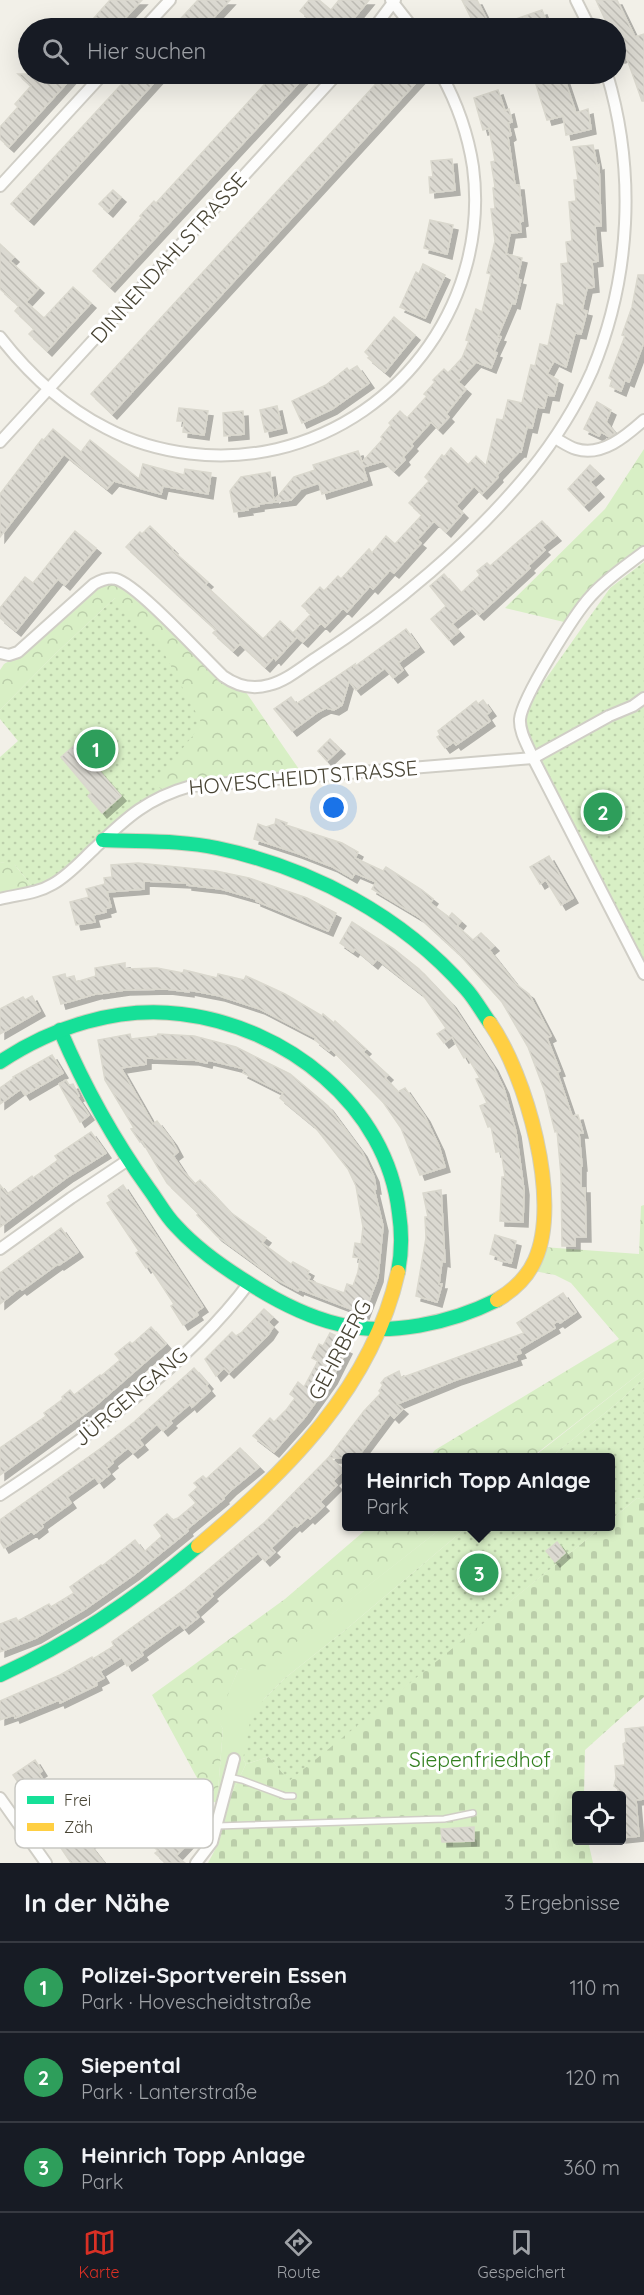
<!DOCTYPE html>
<html lang="de">
<head>
<meta charset="utf-8">
<style>
	body { margin:0; font-family:Quicksand,sans-serif; background:#242831; color:#f1f3f6 }
	.controls { position:absolute; right:18px; bottom:18px; display:grid; overflow:hidden; border-radius:6px; box-shadow:0 6px 24px #0002 }
	.controls button { width:54px; height:54px; display:grid; place-items:center; padding:0; border:0; border-bottom:2px solid #363941; background:#171b24; color:#f1f3f6; font:30px sans-serif }
	.you { position:absolute; left:334px; top:808px; width:21px; height:21px; margin:-15px; border:4px solid #fff; border-radius:50%; background:#1a73e8; box-shadow:0 0 0 9px #1a73e833 }
	.badge { display:grid; place-items:center; width:39px; height:39px; border-radius:50%; background:#d93025; color:#fff; font-size:20px; font-weight:700 }
	.pin { position:absolute; translate:-50% -50%; border:3px solid #fff; box-shadow:0 2px 6px #0006 }
	.popup { position:absolute; left:342px; top:1453px; width:273px; height:78px; box-sizing:border-box; display:grid; place-content:center; border-radius:6px; background:#171b24; filter:drop-shadow(0 2px 4px #0005); font-size:20px; white-space:nowrap; color:#9ea1a6 }
	.popup b { font-size:22px; color:#f1f3f6 }
	.popup::after { content:''; position:absolute; left:50%; top:100%; margin-left:-12px; border:12px solid transparent; border-top-color:#171b24 }
	.list { margin:0; padding:0; list-style:none }
	h2 { display:flex; justify-content:space-between; align-items:center; height:78px; margin:0; padding:0 24px; font-size:26px }
	h2 small { font-size:20px; font-weight:400; color:#9ea1a6 }
	.list li { display:grid; grid-template-columns:39px 1fr auto; gap:18px; align-items:center; box-sizing:border-box; height:90px; padding:0 24px; border-top:2px solid #363941 }
	.list b { display:block; font-size:22px; white-space:nowrap }
	.list p { margin:0; font-size:20px; white-space:nowrap; color:#9ea1a6 }
	.list em { font-size:20px; font-style:normal; color:#9ea1a6 }
	.icon { flex:none; width:33px; height:33px; fill:none; stroke:currentColor; stroke-width:2; stroke-linecap:round; stroke-linejoin:round }
	.map { position:relative; flex:none; width:644px; height:1863px; overflow:hidden }
	.search { position:absolute; background:#171b24; box-shadow:0 6px 24px #0002; left:18px; right:18px; top:18px; height:66px; display:flex; align-items:center; gap:15px; box-sizing:border-box; padding:0 21px; border-radius:33px; color:#9ea1a6; font-size:22px }
	.sheet { height:348px; background:#171b24 }
	nav { display:flex; justify-content:space-around; align-items:center; box-sizing:border-box; height:84px; border-top:2px solid #363941; background:#171b24; font-size:16px; color:#9ea1a6 }
	nav a { display:grid; justify-items:center; gap:3px }
	nav .on { color:#d93025 }
	.map>svg:first-child { display:block }
</style>
</head>
<body>
<div class="map">
<svg width="644" height="1863" viewBox="0 0 644 1863">
	<defs>
		<pattern id="forest-crowns" width="20" height="18" patternUnits="userSpaceOnUse" patternTransform="scale(1.5)"><rect width="20" height="18" fill="#d8efc5"/><path d="M2 6a3 3 0 1 1 6 0M12 15a3 3 0 1 1 6 0" fill="none" stroke="#bbceaa"/></pattern>
		<pattern id="cemetery-stones" width="16" height="16" patternUnits="userSpaceOnUse" patternTransform="scale(1.5)"><rect width="16" height="16" fill="#d8efc5"/><path d="M2 7V4a2 2 0 0 1 4 0v3zM10 15v-3a2 2 0 0 1 4 0v3z" fill="#bbceaa"/></pattern>
		<pattern id="park-dots" width="8" height="8" patternUnits="userSpaceOnUse" patternTransform="scale(1.5)"><rect width="8" height="8" fill="#d8efc5"/><path d="M2 2h.1M6 6h.1" fill="none" stroke="#bbceaa" stroke-width="1.8" stroke-linecap="round"/></pattern>
		<pattern id="building-back-hatch" width="6" height="6" patternUnits="userSpaceOnUse" patternTransform="scale(1.5)"><rect width="6" height="6" fill="#dbd9d1"/><path d="M-1 5l2 2M0 0l6 6M5-1l2 2" fill="none" stroke="#bdbbb4"/></pattern>
		<filter id="shadow"><feDropShadow dx="5" dy="5" stdDeviation="0" flood-color="#0004"/></filter>
	</defs>
	<rect width="100%" height="100%" fill="#f2f0e8"/>
	<!-- grass -->
	<g fill="#d8efc5">
		<path d="M644 1370V1378L622 1399 551 1457 532 1458Z"/>
		<path d="M443 1527H467L344 1631 285 1678 264 1699 243 1759 246 1764 229 1799 217 1803 223 1729 217 1719 239 1668 257 1672Z"/>
	</g>
	<!-- forest -->
	<g fill="url(#forest-crowns)">
		<path d="M644 449V546L587 591 564 622 505 608 605 509Z"/>
		<path d="M100 581 122 583 243 688 303 775 164 792 154 783 115 598 55 654 0 710V670L4 664 16 657Z"/>
		<path d="M0 862 14 864 35 890 0 895Z"/>
		<path d="M644 1205V1370L532 1457 429 1458 435 1450 619 1339 571 1283 555 1275 534 1271 543 1247 639 1254 641 1206Z"/>
		<path d="M369 1527H443L257 1673 239 1668 218 1719 223 1729 217 1803 209 1800 152 1695 285 1599Z"/>
	</g>
	<!-- cemetery -->
	<path fill="url(#cemetery-stones)" d="M637 1498 644 1500V1697L585 1750 584 1795 576 1796V1840L588 1841 593 1863H208L219 1842 229 1799 246 1764 269 1757 289 1780 602 1527 611 1526V1520Z"/>
	<!-- park -->
	<g fill="url(#park-dots)">
		<path d="M644 562V973L523 730 524 714 533 697 610 588Z"/>
		<path d="M115 598 165 655 202 724 155 783 164 792 57 879 35 890 15 865 0 862V757L18 741 0 719V710L55 654Z"/>
		<path d="M644 1378V1500L637 1498 611 1520V1458L551 1457 622 1399Z"/>
		<path d="M467 1527H602L289 1781 269 1757 246 1764 243 1759 250 1722 264 1699 285 1678 344 1631Z"/>
	</g>
	<!-- building -->
	<g fill="url(#building-back-hatch)" stroke="#dad8ce" stroke-width="1.5" fill-rule="evenodd" filter="url(#shadow)">
		<path d="M110 0H142L116 28H85Z"/>
		<path d="M198 0H230L204 28H172Z"/>
		<path d="M309 0H319L331 10 339 0H369L346 28H321L300 11Z"/>
		<path d="M462 0H477L491 28H476Z"/>
		<path d="M596 0H617L635 37 644 34V101H642L626 56 620 58 615 44V28H609Z"/>
		<path d="M542 10 549 28H520L516 19Z"/>
		<path d="M18 74H75L9 147 0 139V127L18 107 15 104 31 86Z"/>
		<path d="M131 74H162L29 220 11 204Z"/>
		<path d="M274 74H307L110 287 93 271 142 217 140 216 154 201 156 203Z"/>
		<path d="M385 74H424L112 414 91 394Z"/>
		<path d="M559 74H563L576 113 588 109 591 129 566 135 563 116 547 120 535 81Z"/>
		<path d="M498 90 505 111 509 109 512 122 508 123 511 135 508 137 515 185H519L523 221 520 222 521 232 510 233 506 254 522 258 517 279 521 280 515 304 512 303 498 336 501 337 494 352 497 353 491 368 476 362 458 382 466 389 446 414 449 417 438 429 431 422 411 444 413 446 403 457 405 460 394 471 383 461 363 467 367 480 322 494 319 483 301 489 291 500 259 504V506L247 508 248 510 234 512 230 491 241 477 270 472 274 501 294 477 315 470 313 465 358 451 362 462 383 439 381 437 391 425 389 423 400 411 407 418 427 396 424 394 435 382 433 380 444 369 448 373 462 358 469 341 466 340 476 309 482 312 491 274 487 273 495 241 491 209H495L493 188 495 187 491 162 495 161 489 128 483 130 474 98Z"/>
		<path d="M593 145 597 166 599 165 601 226H595L598 261 592 262 594 287 587 288 582 310 587 311 581 334 575 333 566 367 554 361 547 374 558 380 554 396 547 395 544 408 537 407 532 428 527 427 521 452H519L497 475 498 477 482 494 474 486 456 506 463 513 446 532 434 521 417 540 421 543 394 573 390 570 373 589 370 586 347 612 343 608 325 627 321 623 303 642 297 637 276 660 274 657 265 667 240 644 233 651 213 633 216 630 126 547 140 532 142 534 150 526 173 549 172 550 208 582 205 585 263 639 280 621 293 633 311 614 302 606 320 587 324 591 338 576 341 579 369 549 372 553 386 536 395 544 422 515 409 503 429 481 425 477 442 455 444 457 451 448 468 465 476 456 486 466 497 419 503 420 508 400 522 403 531 365 535 366 540 344 548 346 557 304 564 306 561 264 568 263 566 242 572 241 569 202 576 201 574 180H578L573 147Z"/>
		<path d="M452 159 455 190 430 193 429 177H433L431 161Z"/>
		<path d="M113 190 121 197 108 212 99 204Z"/>
		<path d="M430 220 453 225 447 254 424 248Z"/>
		<path d="M0 244 14 257 10 261 39 288 26 302 44 318 73 287 91 303 47 351 29 334 34 329 15 311 19 306 0 289Z"/>
		<path d="M423 264 445 275 425 318 400 307 416 272 419 274Z"/>
		<path d="M638 275H644V342L629 382 625 380 621 391 610 386 612 380 609 378 625 336 622 335 632 307Z"/>
		<path d="M394 317 415 335 385 372 368 358 370 357 365 352Z"/>
		<path d="M357 366 369 383 332 409 302 423 292 401 326 385 347 368 349 371Z"/>
		<path d="M597 402 611 410 606 422 615 433 610 437 601 432 599 436 584 429Z"/>
		<path d="M277 406 282 428 265 432 260 410Z"/>
		<path d="M179 408 208 411 204 435 183 432 184 421H177Z"/>
		<path d="M243 411 244 434 224 436 223 413Z"/>
		<path d="M53 429 81 452 90 440 139 479 143 464 184 475 185 469 211 473 208 494 163 486 161 494 114 481 107 489 64 454 0 537V494L42 439 44 440Z"/>
		<path d="M590 465 599 474 590 482 599 492 584 506 568 489Z"/>
		<path d="M542 521 556 536 542 547 545 550 528 566 530 568 479 615 472 608 452 624 459 632 449 640 431 619 446 606 430 586 444 574 461 593 480 575 477 571 487 563 490 566Z"/>
		<path d="M75 531 96 548 65 585 58 579 16 631 0 618V608L25 577 33 583Z"/>
		<path d="M406 629 419 647 398 663 403 670 393 678 385 668 356 690 349 681 342 705 334 710 326 708 318 712 292 731 274 709 291 697 296 704 355 664 354 667Z"/>
		<path d="M483 700 491 711 486 715 490 721 456 745 454 742 445 748 437 737 440 735 438 731 476 701 478 704Z"/>
		<path d="M330 739 340 749 327 761 318 751Z"/>
		<path d="M76 744 121 796 102 813 88 796 91 793 61 757Z"/>
		<path d="M276 819 287 823 286 825 342 843 358 852 355 858 383 871 386 867 422 890 433 899 430 903 449 917 452 913 461 921 457 926 473 940 481 933 494 946 489 950 516 984 529 994 551 1036 547 1038 560 1071 557 1072 572 1116 578 1115 583 1133H579L582 1166H581V1188H585L586 1237H575V1246H562L561 1175 557 1131 555 1132 545 1092 528 1047 502 1002 459 954 419 917 372 889 376 882 355 873 352 878 333 867 297 853 254 839 258 824 266 827 275 824Z"/>
		<path d="M549 856 573 898 561 905 546 880 540 884 530 867Z"/>
		<path d="M138 863 216 871 249 878 307 898 336 913 328 931 256 901V899L221 889 187 885V883L144 881V889L107 892 111 907 105 909 106 912 93 915 95 922 76 925 70 902 89 897 86 889 105 884 104 878 112 877 111 865Z"/>
		<path d="M352 922 394 949 419 969 451 1003 493 1066 504 1089 516 1132 524 1190 523 1222 500 1221 502 1177H505L501 1151 496 1152 491 1126 488 1127 480 1106 487 1103 476 1079 480 1078 467 1056 464 1058 452 1037 444 1043 437 1034 446 1028 423 995 377 959 373 964 355 949 353 952 340 943Z"/>
		<path d="M125 963V969L157 968 183 973 184 970 217 978 218 974 244 980 246 976 285 994 322 1016 323 1014 334 1023 335 1021 366 1049 363 1052 388 1075 385 1078 398 1092 405 1088 425 1117 439 1146 445 1167 420 1175 401 1128 383 1102 355 1073 331 1049 329 1051 315 1040 316 1038 260 1009 220 996 189 990V992L166 989 125 990 99 994V993L61 1004 53 977 65 974 66 978 74 976 76 982 96 976 95 968Z"/>
		<path d="M32 996 40 1011 0 1034V1009L23 997 25 1000Z"/>
		<path d="M130 1034 131 1039 157 1036 158 1034 194 1036 236 1047 290 1074 328 1106 362 1152 374 1177 376 1189H374L383 1226 378 1277 364 1314 299 1289 298 1291 276 1279 217 1236 197 1215 198 1213 167 1183 142 1141 140 1142 131 1129 134 1128 105 1080 98 1040ZM146 1058 194 1060 207 1063 208 1060 245 1069 243 1073 283 1093 280 1098 315 1127 348 1169 356 1186 363 1227 361 1244 355 1243 353 1257 360 1258 358 1272 353 1286 347 1284 344 1293 308 1280 310 1277 307 1275 309 1271 293 1262 291 1264 262 1243 266 1238 230 1212 200 1180 195 1184 183 1171 173 1156 178 1152 172 1141 157 1121 153 1124 121 1068 146 1064Z"/>
		<path d="M52 1055 63 1073 25 1095 21 1089 0 1104V1088L14 1078 13 1077Z"/>
		<path d="M66 1080 69 1085 73 1084 79 1096 77 1097 89 1115 80 1122 59 1084Z"/>
		<path d="M91 1132 106 1153 69 1176 0 1227V1185L7 1194 32 1176 33 1178 58 1160 55 1156Z"/>
		<path d="M123 1185 203 1307 196 1312 198 1315 183 1325 171 1306 174 1304 149 1266 146 1268 136 1253 139 1251 107 1203 111 1201 108 1196Z"/>
		<path d="M441 1190 445 1262 442 1261 439 1284H442L437 1302 416 1296 426 1238 425 1217H428L423 1193Z"/>
		<path d="M61 1228 78 1252 59 1265 58 1264 22 1290 20 1288 0 1304V1273Z"/>
		<path d="M495 1235 516 1241 511 1263 498 1260 499 1257 490 1254Z"/>
		<path d="M563 1293 576 1312 560 1323 558 1321 553 1324 555 1328 519 1349 521 1353 515 1355 517 1360 456 1380 397 1404 403 1409 394 1418 390 1414 357 1458H330L344 1470 333 1481 337 1485 320 1502 324 1506 310 1519 308 1517 297 1527 295 1525 271 1548 275 1552 265 1561 258 1553 211 1594 213 1596 195 1612 199 1617 184 1629 180 1624 141 1652 143 1655 127 1666 122 1657 100 1671 104 1678 96 1682 97 1685 60 1703 59 1700 15 1718 14 1715 0 1720V1701L60 1675 92 1657 93 1659 114 1646 112 1642 185 1589 265 1522 329 1457 364 1411 381 1393 379 1391 383 1385 381 1383 385 1378 399 1371 401 1378 524 1333 517 1323Z"/>
		<path d="M264 1309 273 1317 268 1322 273 1327 268 1335 229 1373 224 1368 216 1376 205 1359 232 1332 236 1336 241 1333Z"/>
		<path d="M151 1327 166 1344 95 1406 0 1475V1448L46 1416 44 1413 63 1399 62 1397 70 1390 74 1395 100 1375 101 1376 120 1360 115 1354 130 1342 132 1344Z"/>
		<path d="M330 1333 345 1340 341 1346 347 1349 332 1379 305 1417 274 1452 253 1436 270 1418 274 1422 287 1409 295 1398 290 1394 298 1382 304 1387 318 1361 312 1358 319 1344 323 1346Z"/>
		<path d="M194 1368 208 1384 206 1386 210 1391 192 1407 190 1404 170 1421 172 1423 163 1431 157 1424 139 1440 143 1445 133 1453 128 1448 112 1461 113 1463 106 1469 110 1474 99 1483 95 1477 67 1497 71 1503 42 1524 43 1527 34 1534 32 1531 4 1548 0 1541V1520L101 1448 134 1422Z"/>
		<path d="M240 1448 259 1467 231 1490 223 1498 224 1499 187 1529 188 1531 135 1574 85 1609 36 1638 0 1652V1624L16 1618 18 1621 49 1604 51 1607 74 1593 70 1587 101 1565 102 1566 135 1540 144 1552 162 1536 154 1525 167 1514 173 1520 178 1518 196 1503 189 1495 198 1487 194 1483 203 1476 206 1479Z"/>
		<path d="M557 1542 565 1553 555 1562 546 1551Z"/>
		<path d="M644 1727V1799L636 1800 639 1836 621 1838V1796H618V1789L614 1786 616 1778 615 1766 625 1765 623 1744 626 1742 625 1729Z"/>
		<path d="M35 1760 42 1771 39 1773 51 1793 58 1789 63 1797 66 1795 81 1817 84 1815 99 1837 89 1844 104 1863H71L53 1836 54 1835 13 1775Z"/>
		<path d="M174 1825 191 1840 176 1856 185 1863H166L155 1853 158 1851 154 1847Z"/>
		<path d="M474 1827V1841L442 1842 441 1829Z"/>
	</g>
	<g fill="none" stroke-linecap="round" stroke-linejoin="round">
		<!-- lane casing -->
		<g stroke="#d0cec6" stroke-width="8">
			<g id="lane">
				<path d="M229 1777 242 1780 285 1796H293"/>
				<path d="M217 1826 444 1819 473 1813"/>
			</g>
		</g>
		<!-- street casing -->
		<g stroke="#d0cec6" stroke-width="14">
			<g id="street">
				<path d="M391 0 413 28"/>
				<path d="M576 0 590 28"/>
				<path d="M144 28 170 0"/>
				<path d="M374 28 395 0"/>
				<path d="M0 186 103 74"/>
				<path d="M0 337C28 373 65 407 106 428 157 455 221 462 277 449 404 419 490 297 473 167 468 134 457 103 441 74"/>
				<path d="M555 438C562 442 569 447 576 449 602 457 626 436 644 420"/>
				<path d="M0 442 337 74"/>
				<path d="M644 552C626 566 606 579 591 596 575 613 522 698 520 719 519 732 528 746 533 758L644 974"/>
				<path d="M0 653 9 655 18 652 94 584C101 580 108 577 116 579 138 585 202 656 223 676 237 686 252 690 269 685 286 681 302 667 316 658 393 608 472 542 530 471 555 440 576 407 592 371 631 277 636 171 607 74"/>
				<path d="M0 899C19 894 36 894 53 884 69 875 82 860 95 848 127 817 148 798 191 786L533 758 609 716 633 706 644 698"/>
				<path d="M0 1249 71 1198 128 1160"/>
				<path d="M0 1495C85 1439 188 1365 249 1283"/>
				<path d="M0 1798 46 1863"/>
				<path d="M196 1863 212 1842 234 1759"/>
			</g>
		</g>
		<!-- fast casing -->
		<g stroke="#d1cfbe" stroke-width="16">
			<g id="fast">
				<path d="M103 840C141 842 180 840 217 848 312 868 402 916 466 989 475 999 482 1012 490 1023"/>
				<path d="M60 1030C84 1086 113 1139 149 1189 158 1201 165 1215 176 1226 196 1248 221 1266 247 1282 275 1300 305 1316 338 1324 389 1337 451 1323 497 1300"/>
				<path d="M0 1062C53 1027 117 1006 181 1014 285 1026 387 1105 399 1213 402 1233 402 1252 398 1272"/>
				<path d="M0 1675C73 1642 137 1598 198 1546"/>
			</g>
		</g>
		<!-- slow casing -->
		<g stroke="#d1cfbe" stroke-width="16">
			<g id="slow">
				<path d="M490 1023C526 1075 562 1200 535 1260 527 1278 514 1290 497 1300"/>
				<path d="M198 1546C286 1472 372 1388 398 1272"/>
			</g>
		</g>
		<!-- lane -->
		<use href="#lane" stroke="#fdfdfc" stroke-width="5"/>
		<!-- street -->
		<use href="#street" stroke="#fdfdfc" stroke-width="10"/>
		<!-- fast -->
		<use href="#fast" stroke="#16e098" stroke-width="14"/>
		<!-- slow -->
		<use href="#slow" stroke="#ffcf43" stroke-width="14"/>
	</g>
	<g text-anchor="middle" stroke-width="6" stroke-linejoin="round" paint-order="stroke">
		<!-- street labels -->
		<g font-size="21" fill="#484434" stroke="#fff">
			<text transform="translate(169 258) rotate(-48)" y="7">DINNENDAHLSTRASSE</text>
			<text transform="translate(303 778) rotate(-5)" y="7">HOVESCHEIDTSTRASSE</text>
			<text transform="translate(340 1350) rotate(-62)" y="7">GEHRBERG</text>
			<text transform="translate(131 1397) rotate(-40)" y="7">JÜRGENGANG</text>
		</g>
		<!-- park labels -->
		<g font-size="21" fill="#338020" stroke="#fff">
			<text x="480" y="1767">Siepenfriedhof</text>
		</g>
	</g>
	<!-- legend -->
	<rect x="15" y="1779" width="198" height="69" rx="9" fill="#fff" stroke="#c8c7c2" stroke-width="1.5"/>
	<rect x="27" y="1796" width="27" height="8" fill="#16e098"/>
	<rect x="27" y="1823" width="27" height="8" fill="#ffcf43"/>
	<g font-size="16" fill="#484434">
		<text x="64" y="1806">Frei</text>
		<text x="64" y="1833">Zäh</text>
	</g>
</svg>
<div class="controls">
<button><svg class="icon" aria-label="locate" viewBox="0 0 24 24"><circle cx="12" cy="12" r="6"/><path d="M12 2v4M12 18v4M2 12h4M18 12h4"/></svg></button>
</div>
<div class="you"></div>
<div class="pin badge" style="left:96px;top:749px;background:#2e9e5b">1</div>
<div class="pin badge" style="left:603px;top:812px;background:#2e9e5b">2</div>
<div class="pin badge" style="left:479px;top:1573px;background:#2e9e5b">3</div>
<div class="popup"><b>Heinrich Topp Anlage</b>Park</div>
<div class="search"><svg class="icon" aria-label="search" viewBox="0 0 24 24"><circle cx="10" cy="10" r="6"/><path d="M15 15l6 6"/></svg>Hier suchen</div>
</div>
<section class="sheet">
<h2>In der Nähe<small>3 Ergebnisse</small></h2>
<ul class="list">
<li><span class="badge" style="background:#2e9e5b">1</span><div><b>Polizei-Sportverein Essen</b><p>Park · Hovescheidtstraße</p></div><em>110 m</em></li>
<li><span class="badge" style="background:#2e9e5b">2</span><div><b>Siepental</b><p>Park · Lanterstraße</p></div><em>120 m</em></li>
<li><span class="badge" style="background:#2e9e5b">3</span><div><b>Heinrich Topp Anlage</b><p>Park</p></div><em>360 m</em></li>
</ul>
</section>
<nav>
<a class="on"><svg class="icon" aria-label="map" viewBox="0 0 24 24"><path d="M3 6l6-2 6 2 6-2v14l-6 2-6-2-6 2zM9 4v14M15 6v14"/></svg>Karte</a>
<a><svg class="icon" aria-label="directions" viewBox="0 0 24 24"><path d="M12 3l9 9-9 9-9-9zM9 14v-3h6M13 9l2 2-2 2"/></svg>Route</a>
<a><svg class="icon" aria-label="saved" viewBox="0 0 24 24"><path d="M7 4h10v16l-5-4-5 4z"/></svg>Gespeichert</a>
</nav>
</body>
</html>
